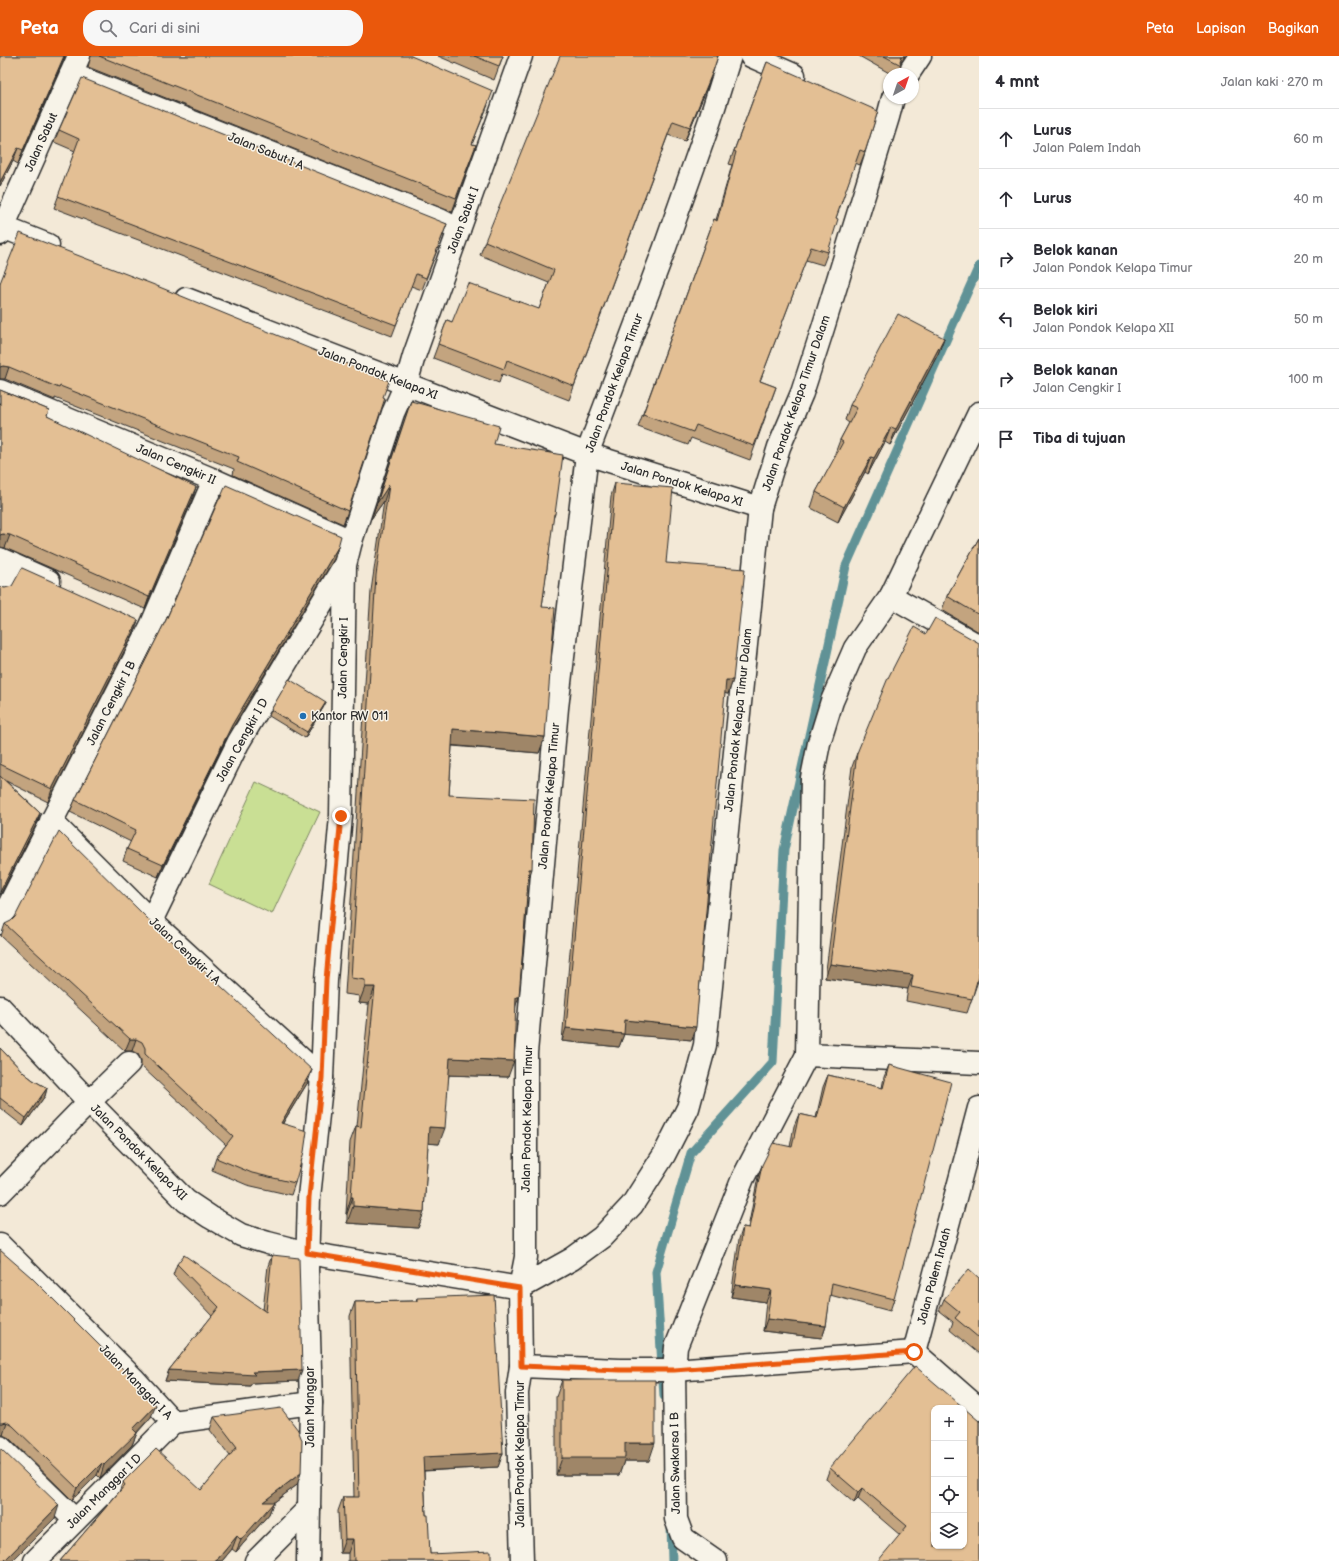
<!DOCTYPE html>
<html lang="id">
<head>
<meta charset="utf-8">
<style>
	body { margin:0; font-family:"Balsamiq Sans",sans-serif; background:#f7f7f7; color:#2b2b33 }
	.controls { position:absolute; right:12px; bottom:12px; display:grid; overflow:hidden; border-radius:8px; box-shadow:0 1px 3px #0004 }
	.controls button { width:36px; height:36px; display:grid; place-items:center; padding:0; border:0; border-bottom:1px solid #e1e1e2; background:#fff; color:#2b2b33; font:20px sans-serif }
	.compass { position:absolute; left:883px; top:12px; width:36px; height:36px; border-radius:50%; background:#fff; box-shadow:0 1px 3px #0004; rotate:40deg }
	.stop { position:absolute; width:12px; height:12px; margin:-9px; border:3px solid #ea580c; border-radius:50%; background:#fff }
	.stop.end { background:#ea580c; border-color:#fff; box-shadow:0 1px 4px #0008 }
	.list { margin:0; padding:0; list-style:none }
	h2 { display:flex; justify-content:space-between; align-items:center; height:52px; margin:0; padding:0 16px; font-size:17px }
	h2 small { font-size:13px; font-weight:400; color:#7c7c81 }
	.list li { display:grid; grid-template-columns:26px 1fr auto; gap:12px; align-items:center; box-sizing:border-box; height:60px; padding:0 16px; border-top:1px solid #e1e1e2 }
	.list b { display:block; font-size:15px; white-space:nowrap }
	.list p { margin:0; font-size:13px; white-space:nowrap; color:#7c7c81 }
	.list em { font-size:13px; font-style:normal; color:#7c7c81 }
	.icon { flex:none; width:22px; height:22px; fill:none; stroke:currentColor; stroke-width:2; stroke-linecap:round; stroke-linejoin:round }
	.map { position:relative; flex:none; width:979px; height:1505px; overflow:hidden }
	header { display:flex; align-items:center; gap:24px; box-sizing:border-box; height:56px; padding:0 20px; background:#ea580c; color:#fff }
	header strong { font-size:19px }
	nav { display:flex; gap:22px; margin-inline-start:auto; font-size:14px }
	.search { width:280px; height:36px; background:#f7f7f7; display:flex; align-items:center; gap:10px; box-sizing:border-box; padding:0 14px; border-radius:16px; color:#7c7c81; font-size:15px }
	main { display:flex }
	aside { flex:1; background:#fff }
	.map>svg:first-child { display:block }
</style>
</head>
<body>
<header>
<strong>Peta</strong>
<div class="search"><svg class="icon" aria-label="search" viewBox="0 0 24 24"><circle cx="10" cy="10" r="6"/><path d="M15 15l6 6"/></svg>Cari di sini</div>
<nav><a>Peta</a><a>Lapisan</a><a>Bagikan</a></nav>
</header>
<main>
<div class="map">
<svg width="979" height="1505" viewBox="0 0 979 1505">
	<rect width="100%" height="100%" fill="#f3e9d7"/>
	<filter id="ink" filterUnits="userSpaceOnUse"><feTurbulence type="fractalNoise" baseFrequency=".025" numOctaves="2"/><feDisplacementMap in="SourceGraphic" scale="8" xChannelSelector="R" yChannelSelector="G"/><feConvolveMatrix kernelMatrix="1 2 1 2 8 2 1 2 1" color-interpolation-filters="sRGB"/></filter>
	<g filter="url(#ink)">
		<!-- park -->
		<path fill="#c9df94" stroke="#7a8560" d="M256 726 320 756 272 858 209 828Z"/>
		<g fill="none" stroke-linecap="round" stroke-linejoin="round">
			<!-- stream -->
			<g stroke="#619296" stroke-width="9">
				<path d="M664 1340 656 1216 691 1097 773 1006 784 794 846 510 979 210"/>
				<path d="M671 1470 672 1505"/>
			</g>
			<!-- street casing -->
			<g stroke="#2b2b2b" stroke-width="25">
				<g id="street">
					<path d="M751 0 794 19"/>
					<path d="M71 18 440 164 459 174"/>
					<path d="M908 18 920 0"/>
					<path d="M0 170 48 189"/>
					<path d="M0 178 79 0"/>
					<path d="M186 243 587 398 760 452"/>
					<path d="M0 335 214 424 351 485"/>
					<path d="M979 357 891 540 855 592 832 645 819 687 812 722 807 999 743 1122 676 1291 674 1314 914 1296 979 1052"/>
					<path d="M0 503 49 525"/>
					<path d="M0 532 12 508"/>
					<path d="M891 540 979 590"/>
					<path d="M51 765 151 865 322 1022"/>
					<path d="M151 865 238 687 344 510"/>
					<path d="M0 867 151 570 214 424"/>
					<path d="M0 951 89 1046 186 1145 210 1161 241 1179 268 1187 307 1197 520 1232"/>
					<path d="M807 999 979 1007"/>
					<path d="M0 1137 89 1046 129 1007"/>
					<path d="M0 1189 133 1322 173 1366"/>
					<path d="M520 1232 572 1203 602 1181 632 1149 664 1099 688 1052 705 989 760 452 779 391 802 337 823 272 888 61 893 42"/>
					<path d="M914 1296 979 1353"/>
					<path d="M521 1310 620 1314H674L676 1463 683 1482 716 1505"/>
					<path d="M173 1366 311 1347"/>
					<path d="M0 1391 75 1464"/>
					<path d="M35 1505 173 1366"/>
					<path d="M256 1505 309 1452"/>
					<path d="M308 1505 311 1347 307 1214 309 1141 322 1022 326 924 341 760 345 509 351 485 393 357 406 328 414 300 521 0"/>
					<path d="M522 1505 517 1337 521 1310 520 1232 526 1201V997L557 652 587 398 664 194 710 64 730 0"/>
				</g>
			</g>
			<!-- street -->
			<use href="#street" stroke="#f7f3e8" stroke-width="22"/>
		</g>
		<!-- wall -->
		<g fill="#c3a47f" stroke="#2b2b2b">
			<path d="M0 0H65L18 108 13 105 0 130Z"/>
			<path d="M91 0H411L488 49 472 88 476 89 452 156 88 11Z"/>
			<path d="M438 0H503L494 24Z"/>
			<path d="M859 0H905L900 7 901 9 897 18H891Z"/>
			<path d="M767 6 865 96 860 109 855 107 836 162 828 196 823 209 806 204 760 325 776 331 750 404 691 382 688 389 638 371 714 163 716 164 732 109 729 108Z"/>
			<path d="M708 29 685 85 668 79 569 344 502 318 499 327 433 302 447 264 452 266 539 253 549 227 480 199 485 185Z"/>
			<path d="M59 74 447 168 422 234 411 230 392 280 54 152 75 95 54 86Z"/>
			<path d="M0 227 383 341 348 455 343 468 233 419 234 413 55 342V344L5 323H0Z"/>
			<path d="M944 282 938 298 890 389 885 386 868 418 865 416 838 466 811 452 816 436 836 400H834L840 384 849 367 845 364 850 349Z"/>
			<path d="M0 334 49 354 47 360 192 444 145 553 5 492 0 491Z"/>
			<path d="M411 345 494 388 555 458 553 463 542 551 545 681 539 697 452 690 449 739 528 823 519 941 516 948 508 1021 449 1019 439 1088 428 1087 424 1156 418 1172 347 1167V1158H346L350 1086 356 1070H357L369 948 359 947V940L345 938 371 535 384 445 371 463Z"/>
			<path d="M615 427 666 507 733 624 728 638 724 637 692 984 624 978 619 991 562 985 611 440Z"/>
			<path d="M220 443 338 491 334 503 227 681 158 821 123 805 127 793 131 786 70 756 75 744 166 564Z"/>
			<path d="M979 482V576L942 554 947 540Z"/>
			<path d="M0 531 138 564 134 576 48 746 6 725 40 757 36 769 0 839Z"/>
			<path d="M926 578 978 925 967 957 906 945 908 933 825 922 852 711 857 697Z"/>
			<path d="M326 646 323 652 305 682 269 660 271 654Z"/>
			<path d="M5 868 308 1026 283 1067 295 1127 291 1139 247 1129 212 1114 216 1102 226 1089 141 1010V1004L138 998 132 995H125L1 880Z"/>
			<path d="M0 992 24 1017 33 1024 47 1032 45 1040 23 1070 0 1052Z"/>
			<path d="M889 1009 894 1243 890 1255 830 1239 826 1270 822 1282 763 1275 766 1246 731 1241 739 1183 743 1171 748 1172 758 1121 762 1109 790 1091 794 1070 799 1058 816 1062 823 1031 828 1019 882 1032 884 1021Z"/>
			<path d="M0 1194 151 1361 137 1377 132 1389 100 1422 97 1419 72 1444 9 1382 3 1379Z"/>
			<path d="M272 1199 298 1325 252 1327 250 1330 165 1325 169 1314 212 1260 173 1219 177 1208 263 1254 268 1210Z"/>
			<path d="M979 1222V1298L950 1274 953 1266 939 1255 944 1243Z"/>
			<path d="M417 1242 503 1397 498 1411 424 1415 426 1459 430 1498 491 1505H348V1497H340L338 1455 343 1441H354L350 1260 355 1246 416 1245Z"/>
			<path d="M562 1324 649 1405H624L619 1419H556V1341Z"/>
			<path d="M214 1361 297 1429 273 1447 269 1458 236 1496 232 1493 222 1505H60L119 1436 123 1426 201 1434 230 1400 210 1374Z"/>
			<path d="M979 1365V1505L900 1479 858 1443 854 1447 826 1423 830 1412Z"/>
		</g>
		<!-- shaded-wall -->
		<g fill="#9f8668" stroke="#2b2b2b">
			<path d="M64 0H65L18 108 23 94Z"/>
			<path d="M902 0H905L899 8Z"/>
			<path d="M713 15 708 29 685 85 690 71Z"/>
			<path d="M18 92 13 105 0 130V126Z"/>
			<path d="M944 282 938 298 890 389 896 373Z"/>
			<path d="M3 310 9 311 5 323H0V311Z"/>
			<path d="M891 371 885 386 868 418 874 402Z"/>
			<path d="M871 401 865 416 838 466 844 451Z"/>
			<path d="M389 429 384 445 371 463 377 447Z"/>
			<path d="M196 431 192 444 145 553 149 541Z"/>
			<path d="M3 478 10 479 5 492 0 491V479Z"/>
			<path d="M338 491 334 503 227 681 158 821 163 809 232 669Z"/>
			<path d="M138 564 134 576 48 746 52 733Z"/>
			<path d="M726 624H733L728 638 721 637Z"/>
			<path d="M326 646 323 652 305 682 307 676Z"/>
			<path d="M453 673 545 681 539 697 447 689Z"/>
			<path d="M40 757 36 769 0 839V836Z"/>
			<path d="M529 813H532L526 829Z"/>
			<path d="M830 908 913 919 908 933 825 922Z"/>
			<path d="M365 931H375L369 948 359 947Z"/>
			<path d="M516 941H519L513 957Z"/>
			<path d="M625 964 696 971 692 984 620 978Z"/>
			<path d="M566 972 624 978 619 991 562 985Z"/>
			<path d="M130 983H136L132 995H125Z"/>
			<path d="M450 1002 514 1005 508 1021 445 1019Z"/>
			<path d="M312 1014 308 1026 276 1078 281 1067Z"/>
			<path d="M47 1032 45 1040 23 1070 26 1062Z"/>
			<path d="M429 1071 445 1072 439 1088 424 1087Z"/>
			<path d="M351 1141H353L347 1158H346Z"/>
			<path d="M353 1150 424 1156 418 1172 347 1167Z"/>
			<path d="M735 1229 771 1234 766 1246 731 1241Z"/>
			<path d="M767 1263 826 1270 822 1282 763 1275Z"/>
			<path d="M169 1314 252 1316 302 1314 298 1325 252 1327 250 1330 165 1325Z"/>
			<path d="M156 1349 151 1361 131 1382 137 1377 132 1389 100 1422 104 1409 133 1373Z"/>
			<path d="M7 1366 3 1379H0V1367H2Z"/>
			<path d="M625 1387H655L649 1405H624L619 1419H556L562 1402Z"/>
			<path d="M503 1397 498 1411 418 1415 423 1401Z"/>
			<path d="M102 1407 97 1419 72 1444 77 1432Z"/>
			<path d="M301 1417 297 1429 273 1447 269 1458 236 1496 241 1484 263 1446Z"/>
			<path d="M862 1432 858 1443 854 1447 858 1436Z"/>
			<path d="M59 1449 55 1462 12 1505H4Z"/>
			<path d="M237 1480 232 1493 222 1505H216Z"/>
			<path d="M345 1483H353L348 1497H340Z"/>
		</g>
		<!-- building -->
		<g fill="#e3bf94" stroke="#2b2b2b">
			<path d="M0 0H64L23 94 18 92 0 126Z"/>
			<path d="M99 0H411L493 35 472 88 476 89 456 142Z"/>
			<path d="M474 0H503L499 10Z"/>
			<path d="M560 0H718L713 15 690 71 673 65 574 330 507 304 504 313 438 288 447 264 452 266 468 227 539 253 554 214 485 185Z"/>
			<path d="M884 0H902L900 5 901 9Z"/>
			<path d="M767 6 878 55 865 96 860 94 836 162 838 163 828 196 811 191 760 325 776 331 754 390 696 369 693 376 643 358 714 163 717 165 736 96 734 95Z"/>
			<path d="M82 22 447 168 426 222 416 218 396 269 58 140 79 83 59 74Z"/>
			<path d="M20 177 152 228 389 325 383 341 385 342 348 455 237 406 239 401 60 330 59 332 9 311 3 310 0 311V227Z"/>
			<path d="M898 258 944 282 896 373 891 371 874 402 871 401 844 451 816 436 843 386 840 384 857 352 850 349Z"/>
			<path d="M0 334 49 354 47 360 196 431 149 541 10 479 3 478 0 479Z"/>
			<path d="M411 345 499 370 494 388 563 399 555 458H554L542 551 555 552 545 681 453 673 449 739 534 743 532 813H529L519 941H516L514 1005 450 1002 445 1072 429 1071 424 1156 353 1150V1141H351L356 1070 361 1071 375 931H365V924L351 922 376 519 389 429 377 447Z"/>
			<path d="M615 427 673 432 666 507 745 513 733 624H726L696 971 625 964 624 978 566 972Z"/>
			<path d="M226 429 341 480 338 491 232 669 163 809 127 793 136 774 75 744 166 564 219 443H220Z"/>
			<path d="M979 482V559L947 540Z"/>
			<path d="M22 512 138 564 52 733 0 708V531L5 532 12 530Z"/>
			<path d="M935 562 979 587V919L978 925H977L972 943 911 931 913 919 830 908 857 697 888 622 914 571 926 578Z"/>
			<path d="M289 623 326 646 307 676 271 654Z"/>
			<path d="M0 720 40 757 0 836Z"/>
			<path d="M59 775 147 862 312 1014 281 1067 307 1075 304 1096 295 1127 252 1117 216 1102 233 1080 145 998V992L142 986 136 983H130L5 868 11 865 15 861Z"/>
			<path d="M0 992 24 1017 33 1024 47 1032 26 1062 0 1042Z"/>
			<path d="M889 1009 951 1026 894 1243 832 1227 826 1270 767 1263 771 1234 735 1229 743 1171 749 1172 762 1109 773 1087 792 1091 799 1058 817 1062 828 1019 883 1032Z"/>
			<path d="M0 1194 31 1221 128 1318 156 1349 133 1373 137 1377 104 1409 102 1407 77 1432 13 1370 7 1366 2 1367H0Z"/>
			<path d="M184 1199 266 1256 272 1199 299 1202 302 1314 252 1316 255 1319 169 1314 219 1251 177 1208Z"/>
			<path d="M969 1213 979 1222V1282L955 1262 960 1256 944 1243Z"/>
			<path d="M494 1239 503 1397 423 1401 426 1459H428L430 1498 491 1495V1505H354L353 1483H345L343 1441H359L355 1246 417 1245V1242Z"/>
			<path d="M915 1310 964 1352H934V1490H964V1352L979 1365V1505H878L907 1470 862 1432 858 1436 830 1412Z"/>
			<path d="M562 1324H655V1387H625V1402H562Z"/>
			<path d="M281 1352 298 1374 302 1384 301 1417 263 1446H274L241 1484 237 1480 216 1505H60L125 1429 123 1426 156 1393 201 1434 237 1391 214 1361Z"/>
			<path d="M0 1392 59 1449 4 1505H0Z"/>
		</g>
	</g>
	<g fill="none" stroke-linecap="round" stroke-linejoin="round" filter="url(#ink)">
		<!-- route -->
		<path stroke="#ea580c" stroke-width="5" d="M341 760 326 924 322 1022 309 1141 307 1197 520 1232 521 1310 620 1314H674L914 1296"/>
	</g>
	<!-- markers -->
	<circle fill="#1f6fb2" stroke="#f7f3e8" stroke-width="1.5" cx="303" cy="660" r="4"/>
	<g text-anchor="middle" stroke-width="3" stroke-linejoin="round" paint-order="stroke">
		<!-- street labels -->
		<g font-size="12" fill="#2b2b2b" stroke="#f7f3e8">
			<text transform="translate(41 86) rotate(-66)" y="4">Jalan Sabut</text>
			<text transform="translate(266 95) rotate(22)" y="4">Jalan Sabut I A</text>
			<text transform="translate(463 164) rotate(-70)" y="4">Jalan Sabut I</text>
			<text transform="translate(378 317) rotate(21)" y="4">Jalan Pondok Kelapa XI</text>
			<text transform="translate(614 327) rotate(-70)" y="4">Jalan Pondok Kelapa Timur</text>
			<text transform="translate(796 347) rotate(-71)" y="4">Jalan Pondok Kelapa Timur Dalam</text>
			<text transform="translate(176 408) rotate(23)" y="4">Jalan Cengkir II</text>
			<text transform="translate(682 428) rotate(17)" y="4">Jalan Pondok Kelapa XI</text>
			<text transform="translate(343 602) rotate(-89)" y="4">Jalan Cengkir I</text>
			<text transform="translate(111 647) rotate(-63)" y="4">Jalan Cengkir I B</text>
			<text transform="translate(738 664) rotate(-84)" y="4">Jalan Pondok Kelapa Timur Dalam</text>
			<text transform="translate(242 684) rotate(-61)" y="4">Jalan Cengkir I D</text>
			<text transform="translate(549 740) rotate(-85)" y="4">Jalan Pondok Kelapa Timur</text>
			<text transform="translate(185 895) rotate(43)" y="4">Jalan Cengkir I A</text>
			<text transform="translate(527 1063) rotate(-89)" y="4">Jalan Pondok Kelapa Timur</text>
			<text transform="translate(139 1096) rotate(45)" y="4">Jalan Pondok Kelapa XII</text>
			<text transform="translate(934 1220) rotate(-75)" y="4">Jalan Palem Indah</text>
			<text transform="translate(136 1326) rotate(46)" y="4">Jalan Manggar I A</text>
			<text transform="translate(310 1351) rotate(-90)" y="4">Jalan Manggar</text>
			<text transform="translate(520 1398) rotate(-90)" y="4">Jalan Pondok Kelapa Timur</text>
			<text transform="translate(675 1407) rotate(-91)" y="4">Jalan Swakarsa I B</text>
			<text transform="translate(104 1435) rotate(-45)" y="4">Jalan Manggar I D</text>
		</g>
		<!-- poi labels -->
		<g font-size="12" fill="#2b2b2b" stroke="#f7f3e8" text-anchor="start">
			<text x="311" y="664">Kantor RW 011</text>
		</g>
	</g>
</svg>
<div class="controls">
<button>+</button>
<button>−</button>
<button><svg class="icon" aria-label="locate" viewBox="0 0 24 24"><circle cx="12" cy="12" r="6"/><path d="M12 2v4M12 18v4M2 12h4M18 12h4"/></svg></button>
<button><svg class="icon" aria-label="layers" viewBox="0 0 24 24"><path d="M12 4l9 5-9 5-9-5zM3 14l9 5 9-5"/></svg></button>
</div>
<svg class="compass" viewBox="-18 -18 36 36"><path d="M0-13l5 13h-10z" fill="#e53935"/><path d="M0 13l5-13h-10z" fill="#7c7c81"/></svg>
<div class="stop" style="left:914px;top:1296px"></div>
<div class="stop end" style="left:341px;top:760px"></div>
</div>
<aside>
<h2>4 mnt<small>Jalan kaki · 270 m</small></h2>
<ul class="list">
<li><svg class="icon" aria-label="ahead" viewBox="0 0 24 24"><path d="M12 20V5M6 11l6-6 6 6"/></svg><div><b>Lurus</b><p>Jalan Palem Indah</p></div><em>60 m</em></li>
<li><svg class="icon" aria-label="ahead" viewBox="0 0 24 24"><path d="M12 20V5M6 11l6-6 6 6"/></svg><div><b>Lurus</b></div><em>40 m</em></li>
<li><svg class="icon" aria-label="right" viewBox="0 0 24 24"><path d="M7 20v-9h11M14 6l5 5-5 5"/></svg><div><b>Belok kanan</b><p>Jalan Pondok Kelapa Timur</p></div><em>20 m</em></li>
<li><svg class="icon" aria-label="left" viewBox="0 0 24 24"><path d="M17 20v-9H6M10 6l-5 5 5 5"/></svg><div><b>Belok kiri</b><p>Jalan Pondok Kelapa XII</p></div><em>50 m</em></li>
<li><svg class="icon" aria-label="right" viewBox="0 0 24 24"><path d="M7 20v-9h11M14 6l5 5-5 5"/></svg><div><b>Belok kanan</b><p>Jalan Cengkir I</p></div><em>100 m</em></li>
<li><svg class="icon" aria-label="arrive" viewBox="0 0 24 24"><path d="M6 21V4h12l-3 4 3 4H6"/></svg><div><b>Tiba di tujuan</b></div></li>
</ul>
</aside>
</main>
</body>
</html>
